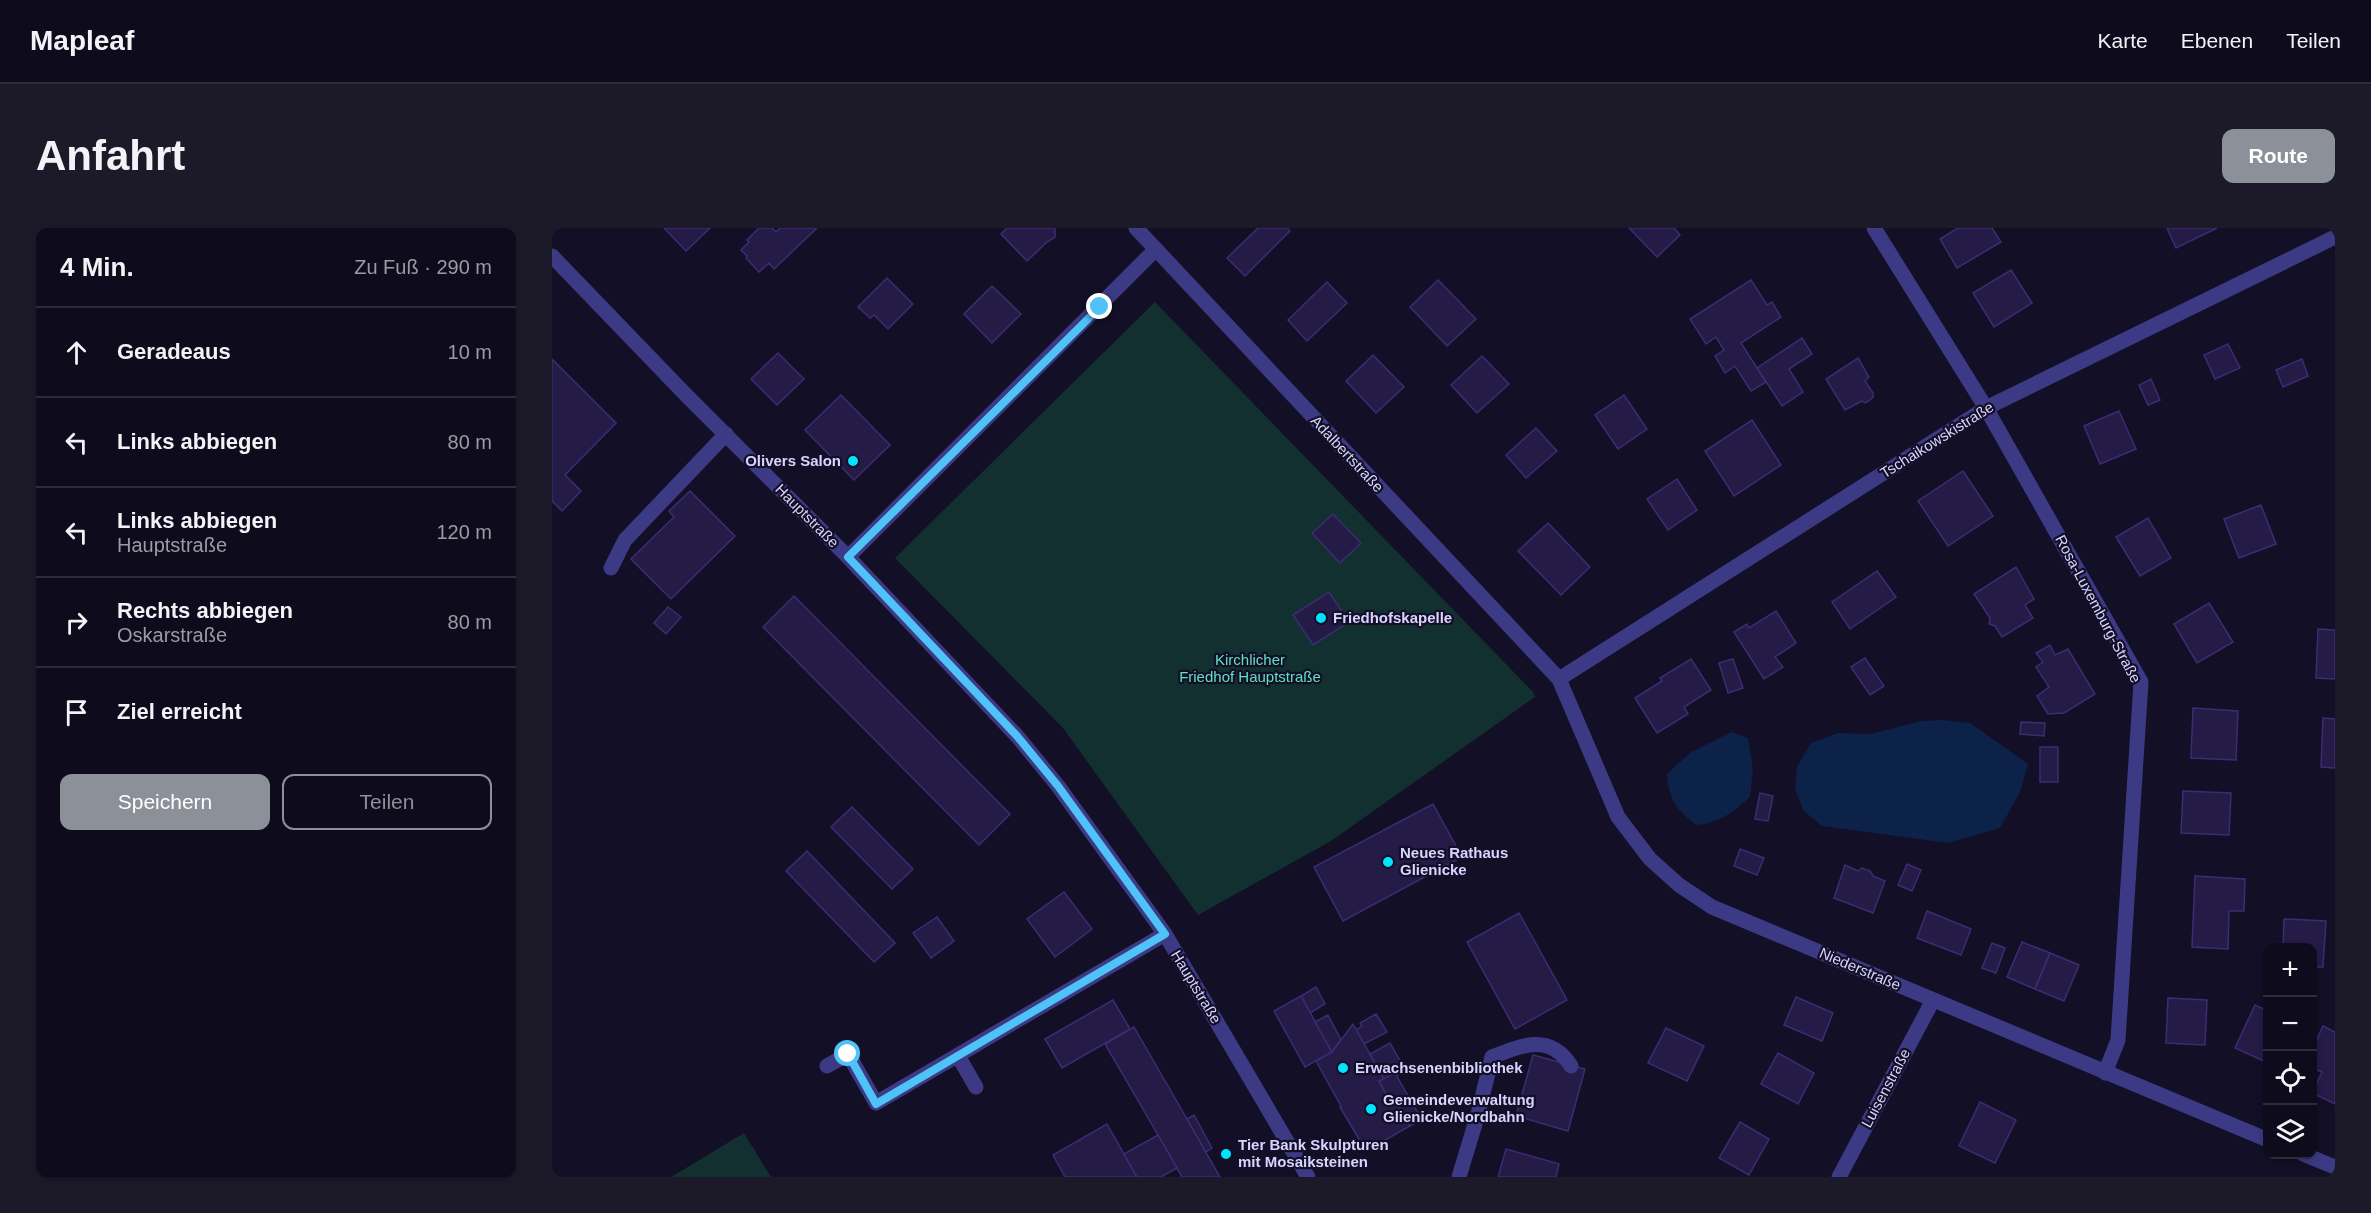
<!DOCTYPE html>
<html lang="de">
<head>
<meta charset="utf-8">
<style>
	body { margin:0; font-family:Helvetica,sans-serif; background:#1c1929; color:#f1f3f6 }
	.controls { position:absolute; right:18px; bottom:18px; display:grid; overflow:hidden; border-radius:12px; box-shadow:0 3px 9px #0003 }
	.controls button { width:54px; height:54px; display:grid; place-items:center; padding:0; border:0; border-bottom:2px solid #2e2b3b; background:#0e0b1c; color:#f1f3f6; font:30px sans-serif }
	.stop { position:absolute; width:18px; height:18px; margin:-14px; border:4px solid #4fc3f7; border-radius:50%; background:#fff }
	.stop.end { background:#4fc3f7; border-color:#fff; box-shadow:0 2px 6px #0008 }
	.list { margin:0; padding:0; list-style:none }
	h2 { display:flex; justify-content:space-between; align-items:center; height:78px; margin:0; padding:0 24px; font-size:26px }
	h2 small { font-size:20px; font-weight:400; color:#9b9ba3 }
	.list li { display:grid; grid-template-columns:39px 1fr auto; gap:18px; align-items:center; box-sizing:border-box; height:90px; padding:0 24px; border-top:2px solid #2e2b3b }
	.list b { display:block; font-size:22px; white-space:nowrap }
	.list p { margin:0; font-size:20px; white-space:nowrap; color:#9b9ba3 }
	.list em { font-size:20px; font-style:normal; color:#9b9ba3 }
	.actions { display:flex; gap:12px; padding:18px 24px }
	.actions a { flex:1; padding:14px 0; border:2px solid #8c9099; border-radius:12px; text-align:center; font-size:21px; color:#8c9099 }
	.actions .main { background:#8c9099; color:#fff }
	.icon { flex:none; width:33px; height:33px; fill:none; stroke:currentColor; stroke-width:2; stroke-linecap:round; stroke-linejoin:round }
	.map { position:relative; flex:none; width:1783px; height:949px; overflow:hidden; border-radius:12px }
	header { display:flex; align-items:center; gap:36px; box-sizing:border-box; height:84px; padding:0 30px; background:#0e0b1c; border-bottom:2px solid #2e2b3b }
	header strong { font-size:28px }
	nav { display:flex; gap:33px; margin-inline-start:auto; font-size:21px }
	.intro { display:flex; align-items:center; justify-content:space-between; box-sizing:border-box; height:144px; padding:0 36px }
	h1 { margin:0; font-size:42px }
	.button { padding:15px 27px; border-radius:12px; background:#8c9099; color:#fff; font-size:21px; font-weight:700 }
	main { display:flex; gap:36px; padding:0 36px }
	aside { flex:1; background:#0e0b1c; border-radius:12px; box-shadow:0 3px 9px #0003 }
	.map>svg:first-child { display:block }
</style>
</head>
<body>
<header>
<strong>Mapleaf</strong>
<nav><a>Karte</a><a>Ebenen</a><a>Teilen</a></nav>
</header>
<div class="intro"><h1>Anfahrt</h1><a class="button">Route</a></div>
<main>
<aside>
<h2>4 Min.<small>Zu Fuß · 290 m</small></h2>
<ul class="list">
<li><svg class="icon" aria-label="ahead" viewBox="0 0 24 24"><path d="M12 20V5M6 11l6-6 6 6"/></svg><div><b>Geradeaus</b></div><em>10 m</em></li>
<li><svg class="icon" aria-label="left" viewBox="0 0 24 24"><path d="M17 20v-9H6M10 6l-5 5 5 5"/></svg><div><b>Links abbiegen</b></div><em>80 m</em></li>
<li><svg class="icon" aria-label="left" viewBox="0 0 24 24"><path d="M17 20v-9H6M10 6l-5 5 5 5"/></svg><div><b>Links abbiegen</b><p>Hauptstraße</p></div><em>120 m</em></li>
<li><svg class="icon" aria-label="right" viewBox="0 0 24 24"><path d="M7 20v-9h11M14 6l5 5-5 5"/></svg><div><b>Rechts abbiegen</b><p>Oskarstraße</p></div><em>80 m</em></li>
<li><svg class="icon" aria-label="arrive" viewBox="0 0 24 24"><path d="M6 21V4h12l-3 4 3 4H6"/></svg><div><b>Ziel erreicht</b></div></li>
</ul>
<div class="actions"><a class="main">Speichern</a><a>Teilen</a></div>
</aside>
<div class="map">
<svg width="1783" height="949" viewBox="0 0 1783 949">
	<rect width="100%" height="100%" fill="#130f26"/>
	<!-- green -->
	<g fill="#12302f">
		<path d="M603 74 981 464 983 469 779 613 646 687 511 500 343 330Z"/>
		<path d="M192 905 219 949H119Z"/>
	</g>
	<!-- water -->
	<g fill="#0c2248">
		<path d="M1391 492 1418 495 1476 536 1468 564 1448 600 1396 615 1270 598 1252 583 1243 561 1245 539 1259 515 1286 505 1319 506 1370 493Z"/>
		<path d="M1180 504 1196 510 1201 541 1198 569C1178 586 1170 594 1144 597 1124 581 1117 572 1115 546L1139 524Z"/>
	</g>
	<!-- building -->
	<g fill="#241b47" stroke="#3b2d73" stroke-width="1.5">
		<path d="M112 0H158L134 23Z"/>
		<path d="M207 0H220L224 4 228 0H265L222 41 217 35 207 44 194 30 195 28 189 22 197 14 195 12Z"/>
		<path d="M455 0H503V9L495 14 475 33 449 6Z"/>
		<path d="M706 0H735L738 3 693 48 675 30Z"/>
		<path d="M1077 0H1122L1128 7 1105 29Z"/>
		<path d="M1406 0H1440L1449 14 1405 40 1388 11Z"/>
		<path d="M1615 0H1665L1624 20Z"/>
		<path d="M1459 42 1480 75 1442 99 1421 65Z"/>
		<path d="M335 50 361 76 336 101 322 87 318 90 306 79Z"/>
		<path d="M886 52 924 91 895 118 858 79Z"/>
		<path d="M1199 52 1215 77 1220 74 1229 89 1189 115 1214 154 1199 163 1183 138 1173 145 1163 128 1172 122 1164 109 1154 116 1138 91Z"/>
		<path d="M775 54 795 75 755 113 736 92Z"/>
		<path d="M440 58 469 86 440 115 412 86Z"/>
		<path d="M1250 110 1260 126 1237 141 1251 164 1230 178 1205 140Z"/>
		<path d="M1676 116 1688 140 1663 151 1652 127Z"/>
		<path d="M226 125 252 151 225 177 199 151Z"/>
		<path d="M821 127 852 159 824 185 794 153Z"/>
		<path d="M930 128 957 156 925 185 899 157Z"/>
		<path d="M1306 130 1317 149 1313 153 1321 165V169L1317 173 1313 175 1310 173 1293 182 1274 151Z"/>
		<path d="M0 131 64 195 13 247 29 263 10 283 0 273Z"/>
		<path d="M1750 131 1756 148 1731 159 1724 142Z"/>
		<path d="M1599 151 1608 172 1596 177 1587 157Z"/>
		<path d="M289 167 338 217 302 252 253 202Z"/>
		<path d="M1072 167 1095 201 1066 221 1043 187Z"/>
		<path d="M1567 183 1584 221 1548 236 1532 198Z"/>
		<path d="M1200 192 1229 237 1182 268 1153 223Z"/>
		<path d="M984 200 1005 223 974 250 954 227Z"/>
		<path d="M1411 243 1441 288 1396 318 1366 273Z"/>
		<path d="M1125 251 1145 282 1116 302 1095 271Z"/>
		<path d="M138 263 183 308 119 371 79 331 122 289 117 283Z"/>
		<path d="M1709 277 1724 316 1687 330 1672 291Z"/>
		<path d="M781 286 809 315 788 335 760 305Z"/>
		<path d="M1596 290 1619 330 1588 348 1564 309Z"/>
		<path d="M996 295 1038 339 1009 367 966 323Z"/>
		<path d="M1464 339 1482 371 1473 377 1481 390 1450 409 1443 398 1437 396 1438 390 1422 366Z"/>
		<path d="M1325 343 1344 369 1298 401 1280 374Z"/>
		<path d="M777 364 797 394 761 417 741 387Z"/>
		<path d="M242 368 458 586 427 617 211 399Z"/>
		<path d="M1657 375 1681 414 1645 435 1622 396Z"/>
		<path d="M116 379 129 389 114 406 102 395Z"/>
		<path d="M1224 383 1244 415 1223 429 1231 439 1212 451 1182 404 1195 396 1197 400Z"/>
		<path d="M1766 401 1783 402V451L1764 450Z"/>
		<path d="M1498 417 1503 427 1516 421 1543 466 1512 485 1496 486 1485 468 1497 459 1484 439 1491 434 1484 425Z"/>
		<path d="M1313 430 1332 458 1318 467 1299 439Z"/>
		<path d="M1139 431 1159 462 1132 479 1136 486 1105 505 1083 470 1110 453 1108 450Z"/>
		<path d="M1181 431 1191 460 1176 465 1167 435Z"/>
		<path d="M1641 480 1686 483 1684 532 1639 530Z"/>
		<path d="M1771 490 1783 491V540L1769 539Z"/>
		<path d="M1469 494 1493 495 1492 508 1468 506Z"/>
		<rect x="1488" y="519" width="18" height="35"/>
		<path d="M1631 563 1679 565 1677 607 1629 605Z"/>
		<path d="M1208 565 1221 568 1216 593 1203 591Z"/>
		<path d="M881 576 910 629 791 693 762 639Z"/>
		<path d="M300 579 361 641 340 661 279 599Z"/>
		<path d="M1188 621 1212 630 1205 647 1182 638Z"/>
		<path d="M255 623 343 715 322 734 234 643Z"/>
		<path d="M1355 636 1369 642 1360 663 1346 657Z"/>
		<path d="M1293 637 1306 643 1310 640 1318 643 1321 648 1333 653 1321 685 1282 670Z"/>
		<path d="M1643 648 1693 651 1692 683H1677L1676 721 1640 719Z"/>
		<path d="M512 664 540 701 503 729 475 691Z"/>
		<path d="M1375 683 1419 701 1409 727 1365 710Z"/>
		<path d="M967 685 1015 772 963 801 915 714Z"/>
		<path d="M385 689 402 713 379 730 361 705Z"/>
		<path d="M1732 691 1774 693 1771 739H1760V720H1731Z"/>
		<path d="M1470 714 1498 725 1483 761 1455 749Z"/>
		<path d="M1440 715 1453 720 1444 745 1430 740Z"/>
		<path d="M1498 725 1527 737 1512 773 1483 761Z"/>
		<path d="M764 759 773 776 758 785 749 768Z"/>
		<path d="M749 768 780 824 753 839 722 783Z"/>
		<path d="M1244 769 1281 785 1270 813 1232 797Z"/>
		<path d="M1616 770 1655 772 1653 817 1614 815Z"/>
		<path d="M561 772 578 801 510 840 493 811Z"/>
		<path d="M1703 777 1716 783 1714 834 1683 820Z"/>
		<path d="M824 786 835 804 812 816 804 802 810 798 808 795Z"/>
		<path d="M776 787 789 812 780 824 763 794Z"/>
		<path d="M801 796 832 851 827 853 838 873 842 870 858 898 814 923 788 879 789 878 764 833 780 824Z"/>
		<path d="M1771 798 1783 804V876L1760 865 1770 844 1760 840V822Z"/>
		<path d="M582 799 635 891 668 949H630L606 907 553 816Z"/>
		<path d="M1114 800 1152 818 1135 853 1096 835Z"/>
		<path d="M838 815 854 843 844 848 843 845 832 851 818 826Z"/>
		<path d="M1226 825 1262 845 1246 876 1209 856Z"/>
		<path d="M981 827 1033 841 1016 903 964 888Z"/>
		<path d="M843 845 870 892 858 898 842 870 838 873 827 853Z"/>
		<path d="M1428 874 1464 892 1443 935 1407 918Z"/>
		<path d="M642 887 660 920 654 924 635 891Z"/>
		<path d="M1188 894 1217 911 1197 947 1167 930Z"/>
		<path d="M555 896 585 949H513L501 927Z"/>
		<path d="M606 907 625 940 609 949H585L572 926Z"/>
		<path d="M954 921 1007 936 1004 949H946Z"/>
	</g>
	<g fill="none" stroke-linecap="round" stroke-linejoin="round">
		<!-- minor -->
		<g stroke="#3d3a85" stroke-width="15">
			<path d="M584 0 1007 451 1066 589 1098 631 1127 657 1160 679 1716 912"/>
			<path d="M1322 0 1434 180 1589 454 1566 812 1553 845"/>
			<path d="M0 28 135 168 296 329 465 508 506 558 613 706 756 949"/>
			<path d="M296 329 604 21"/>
			<path d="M59 340 73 312 174 206"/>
			<path d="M1007 451 1434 180 1783 9"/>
			<path d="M406 828 424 859"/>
			<path d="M275 838 296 826 324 875 613 706"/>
			<path d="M1751 926 1783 939"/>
			<path d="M907 949 926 886 940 829C970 817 998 805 1019 838"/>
			<path d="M1287 949 1381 772"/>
		</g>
	</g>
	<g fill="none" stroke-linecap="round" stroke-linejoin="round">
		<!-- route -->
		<path stroke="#4fc3f7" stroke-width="8" d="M296 826 324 876 613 706 506 558 465 508 296 329 548 79"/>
	</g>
	<!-- markers -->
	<g fill="#00e5ff" stroke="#130f26" stroke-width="2">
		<circle cx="301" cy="233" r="6"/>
		<circle cx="769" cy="390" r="6"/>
		<circle cx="836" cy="634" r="6"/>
		<circle cx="791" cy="840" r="6"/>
		<circle cx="819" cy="881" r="6"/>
		<circle cx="674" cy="926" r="6"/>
	</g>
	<g text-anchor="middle" stroke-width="4.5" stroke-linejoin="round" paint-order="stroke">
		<!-- street labels -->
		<g font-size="15" fill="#d9d4ff" stroke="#130f26">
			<text transform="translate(1385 212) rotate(-32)" y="5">Tschaikowskistraße</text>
			<text transform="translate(795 226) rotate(47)" y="5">Adalbertstraße</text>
			<text transform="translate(255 288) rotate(45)" y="5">Hauptstraße</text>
			<text transform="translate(1546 381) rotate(62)" y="5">Rosa-Luxemburg-Straße</text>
			<text transform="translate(1308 741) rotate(23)" y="5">Niederstraße</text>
			<text transform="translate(644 759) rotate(59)" y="5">Hauptstraße</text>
			<text transform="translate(1334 860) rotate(-62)" y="5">Luisenstraße</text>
		</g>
		<!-- poi labels -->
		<g font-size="15" font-weight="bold" fill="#d9d4ff" stroke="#130f26" text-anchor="start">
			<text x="289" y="238" text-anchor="end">Olivers Salon</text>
			<text x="781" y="395">Friedhofskapelle</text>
			<text x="848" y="630">Neues Rathaus<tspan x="848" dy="17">Glienicke</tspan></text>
			<text x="803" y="845">Erwachsenenbibliothek</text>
			<text x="831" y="877">Gemeindeverwaltung<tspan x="831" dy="17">Glienicke/Nordbahn</tspan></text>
			<text x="686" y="922">Tier Bank Skulpturen<tspan x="686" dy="17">mit Mosaiksteinen</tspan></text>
		</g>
		<!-- park labels -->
		<g font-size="15" fill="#5fe0c0" stroke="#130f26">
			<text x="698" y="437">Kirchlicher<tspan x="698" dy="17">Friedhof Hauptstraße</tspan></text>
		</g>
	</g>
</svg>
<div class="controls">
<button>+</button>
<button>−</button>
<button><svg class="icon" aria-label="locate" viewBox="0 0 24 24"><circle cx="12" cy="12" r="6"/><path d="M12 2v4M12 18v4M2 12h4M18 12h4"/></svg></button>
<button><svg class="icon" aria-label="layers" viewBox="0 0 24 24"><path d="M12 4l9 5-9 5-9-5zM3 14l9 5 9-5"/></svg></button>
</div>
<div class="stop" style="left:296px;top:826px"></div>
<div class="stop end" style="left:548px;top:79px"></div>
</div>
</main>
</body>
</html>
